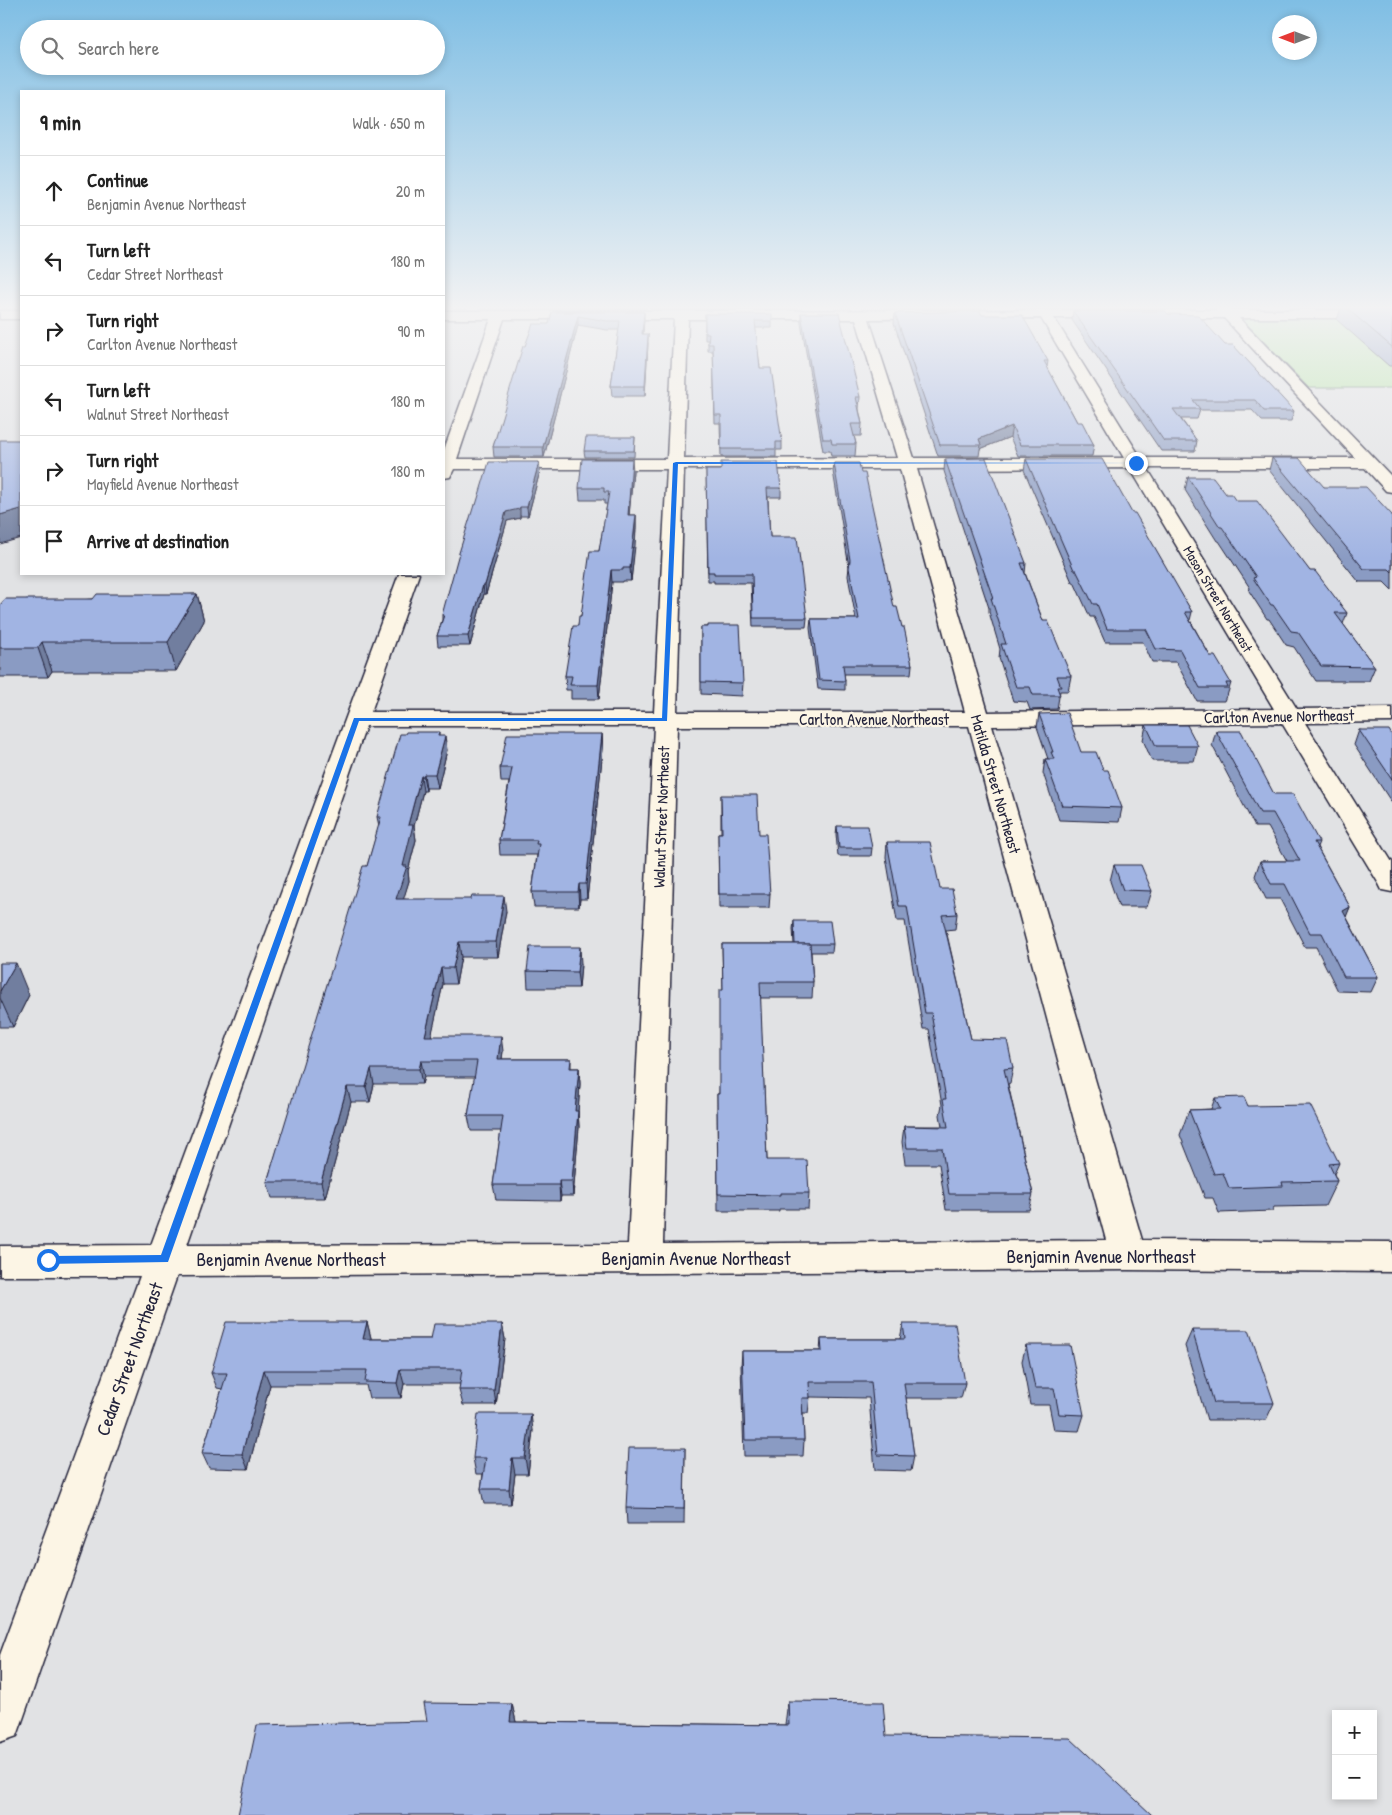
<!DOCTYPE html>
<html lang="en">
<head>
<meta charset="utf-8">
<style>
	body { margin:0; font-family:"Patrick Hand",sans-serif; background:#f2f2f2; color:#222 }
	.controls { position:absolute; right:15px; bottom:15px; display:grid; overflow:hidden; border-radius:0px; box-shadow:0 2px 8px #0003 }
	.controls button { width:45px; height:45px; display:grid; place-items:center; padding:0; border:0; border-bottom:1px solid #e0e0e0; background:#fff; color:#222; font:25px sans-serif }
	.compass { position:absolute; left:1272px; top:15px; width:45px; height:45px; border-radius:50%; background:#fff; box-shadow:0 2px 8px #0003; rotate:270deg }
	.stop { position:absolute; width:15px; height:15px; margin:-11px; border:4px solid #1a73e8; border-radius:50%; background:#fff }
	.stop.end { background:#1a73e8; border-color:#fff; box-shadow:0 1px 5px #0008 }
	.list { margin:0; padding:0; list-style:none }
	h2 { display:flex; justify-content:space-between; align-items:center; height:65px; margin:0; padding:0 20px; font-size:21px }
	h2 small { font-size:16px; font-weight:400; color:#767676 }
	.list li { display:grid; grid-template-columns:32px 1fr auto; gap:15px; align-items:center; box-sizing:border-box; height:70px; padding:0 20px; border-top:1px solid #e0e0e0 }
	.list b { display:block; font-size:19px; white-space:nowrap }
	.list p { margin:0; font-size:16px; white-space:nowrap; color:#767676 }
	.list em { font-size:16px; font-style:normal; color:#767676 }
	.icon { flex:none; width:28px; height:28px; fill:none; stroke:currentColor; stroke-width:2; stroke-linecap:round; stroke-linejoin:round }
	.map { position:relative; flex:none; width:1392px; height:1815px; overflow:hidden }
	.search { position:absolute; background:#fff; box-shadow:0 2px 8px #0003; left:20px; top:20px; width:425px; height:55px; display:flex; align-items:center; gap:12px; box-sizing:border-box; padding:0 18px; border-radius:28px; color:#767676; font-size:19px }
	.panel { position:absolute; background:#fff; box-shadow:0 2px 8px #0003; left:20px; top:90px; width:425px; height:485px; border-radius:0px }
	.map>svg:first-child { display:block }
</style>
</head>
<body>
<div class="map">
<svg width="1392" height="1815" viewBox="0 0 1392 1815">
	<rect width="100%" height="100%" fill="#e1e2e4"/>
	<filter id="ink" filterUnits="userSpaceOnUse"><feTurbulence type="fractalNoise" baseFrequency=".02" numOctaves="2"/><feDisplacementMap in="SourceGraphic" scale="10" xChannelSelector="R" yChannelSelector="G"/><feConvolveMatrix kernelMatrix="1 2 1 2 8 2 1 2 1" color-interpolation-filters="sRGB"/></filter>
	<g filter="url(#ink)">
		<!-- green -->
		<path fill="#b5e5a5" stroke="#6c8470" d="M1249 318H1392V388H1309L1244 321Z"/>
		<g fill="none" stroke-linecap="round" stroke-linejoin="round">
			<!-- minor casing -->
			<g stroke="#22223b" stroke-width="3">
				<g id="minor">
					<path d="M1216 305H1226L1231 310H1392V318H1239L1392 477V492L1386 491 1365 468H1147L1297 709 1392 708V722L1305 723 1392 862V892L1382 890 1379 884 1282 723 992 726 1142 1240 1392 1242V1272L1128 1270 177 1276 23 1719 17 1736 0 1742V1655L140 1276H0V1246L151 1245 399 574H419L371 712H654L667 469H454L450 477 444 478V450L491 319H444V311L1217 310 1214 307ZM1041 318 1124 458H914L869 319ZM1054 318H1224L1355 458H1141ZM504 319H674L667 459H457ZM688 319H856L897 458 684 459ZM1130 468 1274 709 988 712 917 469ZM684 469H900L965 712H677ZM366 726H654L628 1244 187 1245ZM677 726H969L1106 1240 663 1244Z"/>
					<rect x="0" y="311" width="21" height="8"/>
				</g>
			</g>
			<!-- minor -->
			<use href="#minor" fill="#fcf5e5" fill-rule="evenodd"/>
		</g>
		<!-- wall -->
		<g fill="#8a9bc3" stroke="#22223b">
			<path d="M555 305H646L645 309H556Z"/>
			<path d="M704 305H770V309H705Z"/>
			<path d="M923 305H973V308H924Z"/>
			<path d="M1062 305H1154L1153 308H1064Z"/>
			<path d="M1320 305H1392V366H1389L1337 320 1341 308H1324Z"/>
			<path d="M1073 311 1168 314 1225 345 1294 411 1291 421H1262L1252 410H1200L1197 419H1181L1197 441 1195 451H1161L1072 320Z"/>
			<path d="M552 312H644L643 334 648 343 645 396H612L611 386 619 330H607L578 325 544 457H494L493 447 525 346 549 324Z"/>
			<path d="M801 313 860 397 859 409 862 424 861 436H854L856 444 855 456H831L830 451H823L801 323Z"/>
			<path d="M895 313 982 315 1048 361 1047 367 1077 422 1094 445 1092 456H1018L1010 437 980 449 979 456H938L894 323Z"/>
			<path d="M705 314 772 321V328H755L760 368 782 442V450H776V457H721L720 423H715L713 351H708V340H705Z"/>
			<path d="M635 437 634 457H585L584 451Z"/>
			<path d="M1272 458 1324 487 1392 515V590L1384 582H1359L1269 470Z"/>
			<path d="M945 459 1026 563 1025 573 1043 621 1071 676 1068 691H1060L1057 709 1030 710 1027 702 1013 701 999 658 1000 649 989 612V608L944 471Z"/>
			<path d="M1026 459 1132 513 1192 612 1190 620 1210 656 1231 683 1227 696H1226L1224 701H1197L1176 662H1152L1143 642H1105L1094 617H1090L1074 582H1072L1024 470Z"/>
			<path d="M834 463 894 607 902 627 912 665 911 674H844L845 681V690L818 689 810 628 811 619H856L848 576 849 567 833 471Z"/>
			<path d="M706 470 781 488V497H768L770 537 807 618 806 627H753L751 583H714V581H708Z"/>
			<path d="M540 471 528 516H520V518L507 521 486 594H484L470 646H438L437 636 442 620V615Z"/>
			<path d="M633 471 629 515H636V528L631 581H623V582H612L599 699H571V690H566L565 676 578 626 599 551 607 504H604V500H580L579 488Z"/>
			<path d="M1188 477 1226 494 1236 501 1310 571 1347 613 1343 624 1375 667 1369 681H1316L1294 647 1286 645 1269 619H1267L1249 591 1250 588 1219 541H1217L1185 490Z"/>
			<path d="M197 594 204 621 176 671H52L48 677H0V605L93 599Z"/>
			<path d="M701 627H708L743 683 742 696 701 694Z"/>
			<path d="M1039 714 1081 752 1103 770 1122 808 1119 822 1059 820 1043 773 1045 759H1048L1037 727Z"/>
			<path d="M1146 725 1198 746 1194 761H1152L1143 740Z"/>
			<path d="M1359 730 1392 735V803L1354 745Z"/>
			<path d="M1216 731 1319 842 1317 847 1350 907 1346 916 1378 977 1371 992 1338 991 1316 947H1305L1280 899H1266L1255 876 1260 861H1287L1268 827H1255L1212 745Z"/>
			<path d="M439 732V736L447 750 438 788H426V791H423L414 826 416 840 408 871 409 881 403 899 506 911 498 957H461L456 984H443L431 1036 503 1051 502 1059H571V1068H579L580 1084 578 1111 579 1127 573 1196H561L560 1201 496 1200 493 1185 501 1131H471L468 1116 475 1077H424L422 1084H374L370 1102H351L325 1198H272L267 1182 367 866 379 826 377 817Z"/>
			<path d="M602 734 603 749 587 899H580L579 907H534L532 892 537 855H500L499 840 509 782H501L500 768Z"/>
			<path d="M721 795 759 834 770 894 769 908H719L718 833H721Z"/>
			<path d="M837 826 872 848 871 856H838L836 834Z"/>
			<path d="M887 842 940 889 957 914 955 929 946 930 971 1039 1013 1068 1010 1083 1008 1084 1033 1194 1029 1210H946L939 1164H905L902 1142 904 1126H942L940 1115 942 1105 929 1029H923L905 921H897L886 857Z"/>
			<path d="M1114 865 1152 891 1147 907H1119L1110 881Z"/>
			<path d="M794 921 833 944 832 952H811L813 982 812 998H760L767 1160 809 1193 808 1209H779V1211H718L717 1094H719L723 990 722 944H794L793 929Z"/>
			<path d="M0 963 29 995 13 1027H0Z"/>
			<path d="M581 964 579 988H528L527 971Z"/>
			<path d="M1215 1098 1248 1106 1339 1163 1334 1174 1337 1181 1325 1206 1274 1207 1272 1211 1219 1213 1213 1198H1205L1180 1135 1189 1110 1211 1109Z"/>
			<path d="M367 1322 371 1338V1339H431L502 1324 505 1339 496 1405H463L459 1390 460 1384H404L401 1398H369L366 1385H270L248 1469 209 1468 202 1453 222 1389 217 1388 211 1373Z"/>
			<path d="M903 1324 965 1383 961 1398H906L914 1456 911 1471 875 1470 869 1398 810 1397 808 1413H803L804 1440 803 1456H744L741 1366 742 1351H820L821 1339H900Z"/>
			<path d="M1192 1330 1274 1403 1266 1420H1207L1185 1346Z"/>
			<path d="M1026 1345 1084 1415 1079 1431 1054 1430 1049 1405H1030L1022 1361Z"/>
			<path d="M533 1430 528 1474H515L511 1504H484L481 1489 483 1474H476L473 1458Z"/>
			<path d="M685 1448 684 1524H627L626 1508Z"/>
			<path d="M788 1701 886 1736 427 1721 512 1704 516 1722 785 1725Z"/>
		</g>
		<!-- shaded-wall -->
		<g fill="#717e9f" stroke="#22223b">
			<path d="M644 312V321L642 343V334Z"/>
			<path d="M578 316V325L544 457 543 447Z"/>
			<path d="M648 334V343L645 396V386Z"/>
			<path d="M1012 426 1010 437 980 449 981 445 979 439Z"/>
			<path d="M632 459 633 471 628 528V515Z"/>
			<path d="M539 462 540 471 528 516 527 507Z"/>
			<path d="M520 507V518L507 521 486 594 485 585 506 512Z"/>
			<path d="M21 509V538L0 544V515Z"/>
			<path d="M636 515V528L635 546 631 581 630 568Z"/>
			<path d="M611 570 612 582 599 699 598 685Z"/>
			<path d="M483 585 484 594 470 646 468 636Z"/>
			<path d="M197 594 204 621 176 671 168 642Z"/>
			<path d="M42 642 52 671 48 677 38 648Z"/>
			<path d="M602 734 603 749 587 899 586 884Z"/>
			<path d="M445 736 447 750 438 788 435 774Z"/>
			<path d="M424 774 426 788V791L423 776Z"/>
			<path d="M421 776 423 791 414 826 416 840 408 871 409 881 399 914 396 899 403 866 408 825Z"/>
			<path d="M579 884 580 899 579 907 578 892Z"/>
			<path d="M504 896 506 911 498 957 496 942Z"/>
			<path d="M1350 907 1344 922 1343 911Z"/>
			<path d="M459 942 461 957 456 984 453 968Z"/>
			<path d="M580 947 581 964 579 988 577 972Z"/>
			<path d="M16 963 29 995 13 1027 0 998V991Z"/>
			<path d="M441 968 443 984 428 1051 425 1036Z"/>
			<path d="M501 1036 503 1051 500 1074 498 1059Z"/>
			<path d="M421 1061 424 1077 422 1084 419 1069Z"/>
			<path d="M579 1068 580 1084 577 1127 575 1111Z"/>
			<path d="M371 1069 374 1084 370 1102 366 1087Z"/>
			<path d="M347 1087 351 1102 325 1198 321 1182Z"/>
			<path d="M578 1111 579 1127 573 1196 572 1181Z"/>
			<path d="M559 1181 561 1196 560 1201 559 1185Z"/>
			<path d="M367 1322 371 1338 368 1355 363 1339Z"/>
			<path d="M502 1324 505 1339 496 1405 494 1390Z"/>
			<path d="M400 1369 404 1384 401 1398 397 1383Z"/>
			<path d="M264 1370 270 1385 248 1469 242 1454Z"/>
			<path d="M531 1414 533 1430 528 1474 525 1458Z"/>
			<path d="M512 1458 515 1474 511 1504 509 1489Z"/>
			<path d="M512 1704 518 1731 510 1722Z"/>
		</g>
		<!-- building -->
		<g fill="#a1b4e3" stroke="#22223b">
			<path d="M1343 305H1392V347Z"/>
			<path d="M980 311 982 315H1022L1048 361H1044L1077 422H1082L1094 445H1020L1012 426 979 439 981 445H940L895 313Z"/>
			<path d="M1073 311H1165L1168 314 1198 315 1225 345H1233L1294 411H1264L1255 400H1193L1200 409H1173L1197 441H1164Z"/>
			<path d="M552 312H644L642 334H648L645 386H611L620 321H607L578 316 543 447H493L523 346H525L533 324H549Z"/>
			<path d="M801 313H839L860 397H856L862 424H851L856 444H832L831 439H823Z"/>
			<path d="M705 314H772V321H755L760 368H771L782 442H776V449H721V415H715L713 344H708L709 333H705Z"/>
			<path d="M586 437H635L634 451H584Z"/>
			<path d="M0 440H21V509L0 515Z"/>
			<path d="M986 458 1026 563H1021L1043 621H1048L1071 676H1057L1061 687H1057L1060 695H1033L1030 687H1016L1001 644H1006L991 598H993L945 459Z"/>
			<path d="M1272 458H1299L1324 487H1366L1392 515V572L1389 569H1364Z"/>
			<path d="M582 459H632L628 515H636L630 568H623V570H611L598 685H570L572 676H565L573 626H578L579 616H581L590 551H599L609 492H604V488H579Z"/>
			<path d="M1026 459H1102L1132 513H1135L1192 612H1185L1210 656H1215L1231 683H1226L1228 688H1200L1180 650 1156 649 1146 629H1107L1097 604H1093L1076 570H1074Z"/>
			<path d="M489 462H539L527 507H520L519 509 506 512 485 585H483L468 636H437L444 615H442L459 553 474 505H476Z"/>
			<path d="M721 462H778L781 488H767L770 537H797L807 618H753L752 574H714V572H708L706 470H721Z"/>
			<path d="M834 463H859L861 473H865L894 607H897L902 627H904L912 665H843L845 681 819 680 811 619H859L849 568 850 560Z"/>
			<path d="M1188 477H1213L1226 494H1231L1236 501H1257L1310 571H1315L1347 613H1335L1375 667 1321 666 1298 632 1291 631 1273 605H1271L1253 578 1256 577 1222 527H1220Z"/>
			<path d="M97 594H197L168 642H42L38 648H0V605L5 599H93Z"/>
			<path d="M708 625H740L743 683 701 682V627H708Z"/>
			<path d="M1067 713 1081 752H1096L1103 770H1108L1122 808 1062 806 1045 759H1054L1051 752H1053L1039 714Z"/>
			<path d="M1146 725H1187L1198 746H1156Z"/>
			<path d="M1359 730H1389L1392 735V779Z"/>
			<path d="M1216 731H1241L1274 794H1293L1319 842H1314L1350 907 1343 911 1378 977H1344L1322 933H1310L1285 884H1271L1260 861H1300L1273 813H1260Z"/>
			<path d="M406 732H439L438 736H445L435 774H424L423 776H421L408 825H413L403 866H407L396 899H471L472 896H504L496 942H459L453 968H441L425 1036H501L498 1059H571L570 1068H579L575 1111H578L572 1181H559V1185H493L503 1116H468L477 1061H421L419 1069H371L366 1087H347L321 1182H267L363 866H367L381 817H377L400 734H405Z"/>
			<path d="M507 734H602L586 884H579L578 892H532L539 844H536L537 840H499L512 768H500Z"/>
			<path d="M721 795H757L759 834H766L770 894H719L718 833H722Z"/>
			<path d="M837 826H868L872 848H839Z"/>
			<path d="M887 842H930L940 889H952L957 914 942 915 971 1039 1007 1040 1013 1068 1004 1069 1033 1194H949L942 1148H907L904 1126 948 1127 943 1099H946L931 1013H925L907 906H899Z"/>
			<path d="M1114 865H1141L1152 891 1123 890Z"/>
			<path d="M794 921H830L833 944H795Z"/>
			<path d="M722 944H810L813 982H760L767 1160H807L809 1193H780V1195L718 1194 717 1094H719V990H723Z"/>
			<path d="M530 947H580L577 972 527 971Z"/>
			<path d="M0 963H16L0 991Z"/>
			<path d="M1244 1097 1248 1106 1310 1105 1339 1163 1329 1164 1337 1181 1282 1182 1283 1186 1229 1188 1223 1173 1214 1174 1189 1110 1220 1109 1215 1098Z"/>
			<path d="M226 1322H367L363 1339H431L434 1324H502L494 1390H459L462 1369H400L397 1383 365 1382 367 1370H264L242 1454 202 1453 227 1373H211Z"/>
			<path d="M903 1324H955L965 1383H904L914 1456 878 1455 871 1382H809L810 1398H802L804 1440H745L742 1351H822L821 1339H905Z"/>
			<path d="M1192 1330H1249L1274 1403H1214Z"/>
			<path d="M1026 1345H1070L1084 1415 1059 1414 1054 1388H1035Z"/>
			<path d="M478 1414H531L525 1458H512L509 1489H481L486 1458H473Z"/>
			<path d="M629 1448H685L684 1509 626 1508Z"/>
			<path d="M788 1701 883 1702 886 1736 1070 1738 1152 1815H238L257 1725 427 1721 424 1703 512 1704 510 1722 789 1725Z"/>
		</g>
	</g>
	<!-- sky -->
	<linearGradient id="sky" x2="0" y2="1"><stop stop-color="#7fbee4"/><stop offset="0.55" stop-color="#f2f2f3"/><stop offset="1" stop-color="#f2f2f3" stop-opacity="0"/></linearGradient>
	<rect width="1392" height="559" fill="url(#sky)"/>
	<!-- route -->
	<path fill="#1a73e8" d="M676 462 1139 463 678 464 667 721H359L168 1262 44 1264 42 1260 48 1256 161 1255 354 718H662L673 463Z"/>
	<g text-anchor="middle" stroke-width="4.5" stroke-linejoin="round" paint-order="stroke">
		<!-- far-street labels -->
		<g font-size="14" fill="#22223b" stroke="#fcf5e5">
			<text transform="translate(1218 599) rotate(59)" y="5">Mason Street Northeast</text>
		</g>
		<!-- street labels -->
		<g font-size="16" fill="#22223b" stroke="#fcf5e5">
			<text transform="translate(1279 716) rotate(-1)" y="6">Carlton Avenue Northeast</text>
			<text x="874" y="725">Carlton Avenue Northeast</text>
			<text transform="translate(996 784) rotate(74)" y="6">Matilda Street Northeast</text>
			<text transform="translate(661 817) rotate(-88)" y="6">Walnut Street Northeast</text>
		</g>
		<!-- near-street labels -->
		<g font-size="19" fill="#22223b" stroke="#fcf5e5">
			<text x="1101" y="1263">Benjamin Avenue Northeast</text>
			<text x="696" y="1265">Benjamin Avenue Northeast</text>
			<text x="291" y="1266">Benjamin Avenue Northeast</text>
			<text transform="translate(129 1359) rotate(-70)" y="7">Cedar Street Northeast</text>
		</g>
	</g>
</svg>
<div class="controls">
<button>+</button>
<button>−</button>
</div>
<svg class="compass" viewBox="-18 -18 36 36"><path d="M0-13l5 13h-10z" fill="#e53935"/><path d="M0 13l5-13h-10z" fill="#767676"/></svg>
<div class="stop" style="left:48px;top:1260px"></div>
<div class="stop end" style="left:1136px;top:463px"></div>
<div class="search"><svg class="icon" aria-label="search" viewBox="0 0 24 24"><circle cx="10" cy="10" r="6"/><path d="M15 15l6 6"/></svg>Search here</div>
<section class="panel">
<h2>9 min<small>Walk · 650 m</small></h2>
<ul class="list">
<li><svg class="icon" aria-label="ahead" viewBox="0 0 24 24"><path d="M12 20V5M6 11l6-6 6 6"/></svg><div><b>Continue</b><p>Benjamin Avenue Northeast</p></div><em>20 m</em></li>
<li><svg class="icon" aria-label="left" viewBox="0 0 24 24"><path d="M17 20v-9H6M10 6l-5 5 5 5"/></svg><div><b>Turn left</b><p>Cedar Street Northeast</p></div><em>180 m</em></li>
<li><svg class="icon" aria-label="right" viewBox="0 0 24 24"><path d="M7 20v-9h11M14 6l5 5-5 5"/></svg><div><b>Turn right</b><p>Carlton Avenue Northeast</p></div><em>90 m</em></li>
<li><svg class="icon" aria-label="left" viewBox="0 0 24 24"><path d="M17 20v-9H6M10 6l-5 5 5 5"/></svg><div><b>Turn left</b><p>Walnut Street Northeast</p></div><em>180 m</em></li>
<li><svg class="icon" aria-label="right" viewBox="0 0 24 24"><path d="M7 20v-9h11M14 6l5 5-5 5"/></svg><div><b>Turn right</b><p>Mayfield Avenue Northeast</p></div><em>180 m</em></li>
<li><svg class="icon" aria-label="arrive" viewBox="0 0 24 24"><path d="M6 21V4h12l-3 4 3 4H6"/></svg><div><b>Arrive at destination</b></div></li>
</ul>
</section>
</div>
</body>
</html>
